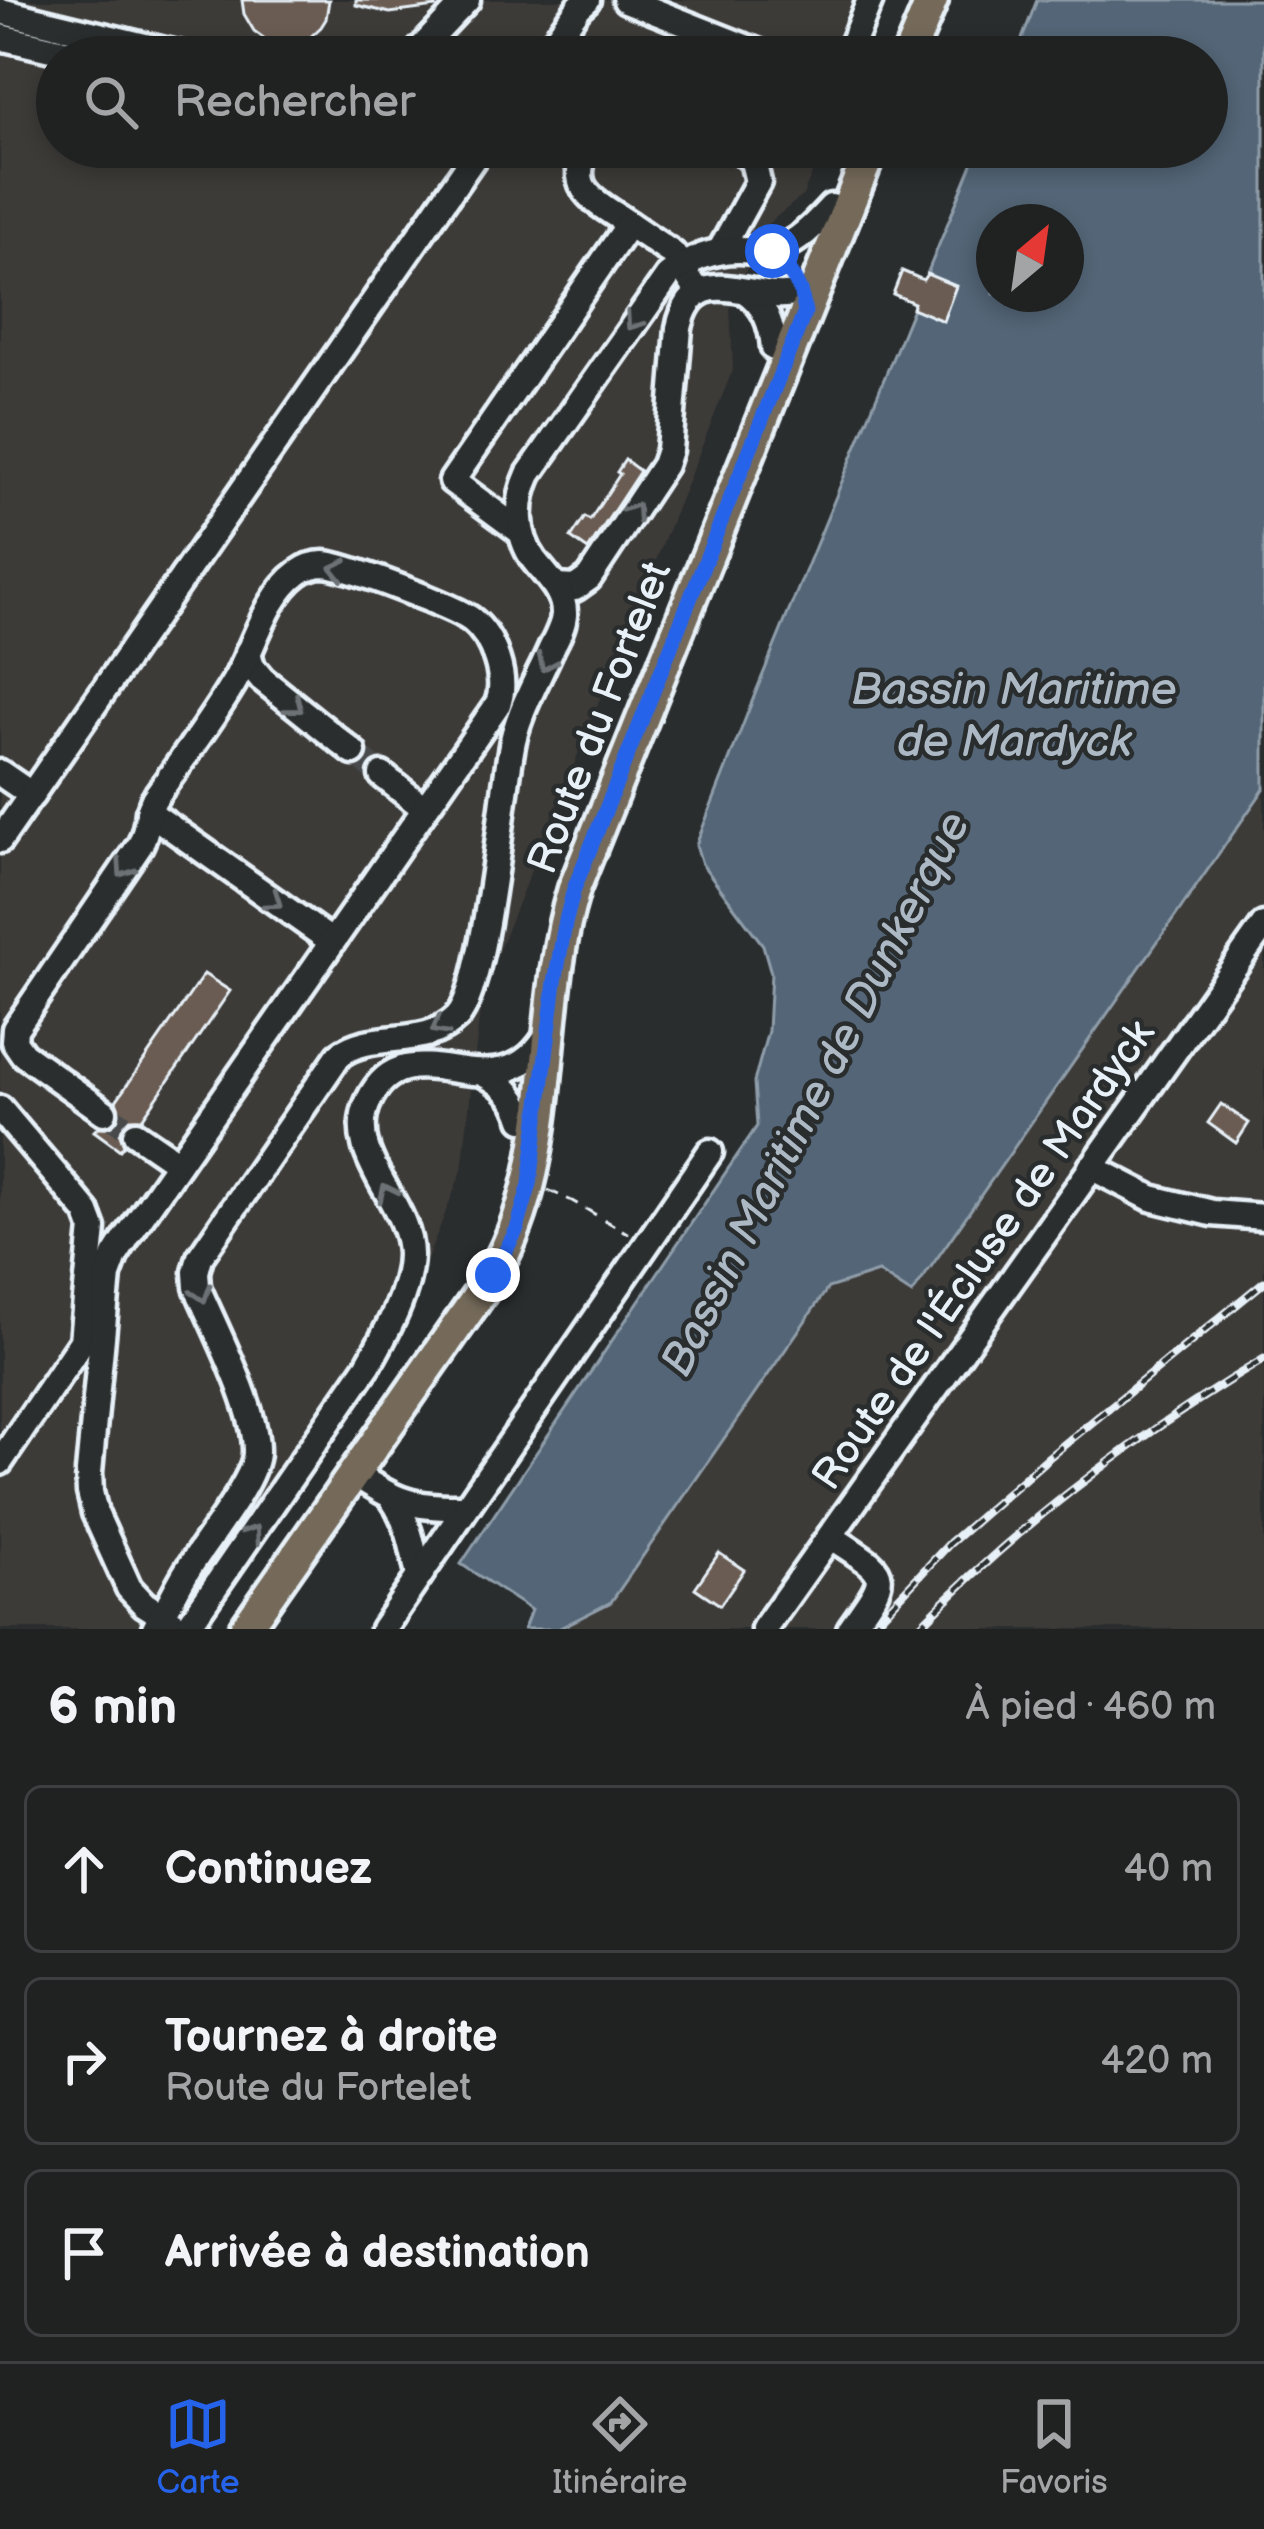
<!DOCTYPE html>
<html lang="fr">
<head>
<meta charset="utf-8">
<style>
	body { margin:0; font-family:"Balsamiq Sans",sans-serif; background:#2d2f2f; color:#f1f3f6 }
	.compass { position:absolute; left:976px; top:204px; width:108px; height:108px; border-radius:50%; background:#202222; box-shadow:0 6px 18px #0003; rotate:29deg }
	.stop { position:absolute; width:36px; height:36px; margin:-27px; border:9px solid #2563eb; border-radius:50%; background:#fff }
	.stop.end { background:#2563eb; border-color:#fff; box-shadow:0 3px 12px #0008 }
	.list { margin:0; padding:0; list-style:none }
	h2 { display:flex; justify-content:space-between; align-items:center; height:156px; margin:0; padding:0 48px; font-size:51px }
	h2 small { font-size:39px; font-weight:400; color:#a2a4a5 }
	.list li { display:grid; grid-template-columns:78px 1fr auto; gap:36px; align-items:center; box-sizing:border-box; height:168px; margin:0 24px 24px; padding:0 24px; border:3px solid #3d3f40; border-radius:18px }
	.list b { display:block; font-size:45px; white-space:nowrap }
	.list p { margin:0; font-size:39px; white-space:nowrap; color:#a2a4a5 }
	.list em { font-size:39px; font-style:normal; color:#a2a4a5 }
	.icon { flex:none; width:66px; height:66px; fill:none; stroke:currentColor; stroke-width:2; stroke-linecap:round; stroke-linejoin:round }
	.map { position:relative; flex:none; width:1264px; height:1629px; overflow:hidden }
	.search { position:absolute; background:#202222; box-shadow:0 6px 18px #0003; left:36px; right:36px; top:36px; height:132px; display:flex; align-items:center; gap:30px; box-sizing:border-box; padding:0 42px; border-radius:66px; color:#a2a4a5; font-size:45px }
	.sheet { height:732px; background:#202222 }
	nav { display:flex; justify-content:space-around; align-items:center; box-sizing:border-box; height:168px; border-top:3px solid #3d3f40; background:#202222; font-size:33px; color:#a2a4a5 }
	nav a { display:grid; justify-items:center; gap:6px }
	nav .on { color:#2563eb }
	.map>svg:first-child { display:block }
</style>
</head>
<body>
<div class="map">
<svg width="1264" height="1629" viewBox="0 0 1264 1629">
	<rect width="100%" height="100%" fill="#2a2d2e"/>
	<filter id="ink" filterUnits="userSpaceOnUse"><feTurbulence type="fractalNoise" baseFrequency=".00833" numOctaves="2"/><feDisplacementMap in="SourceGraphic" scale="24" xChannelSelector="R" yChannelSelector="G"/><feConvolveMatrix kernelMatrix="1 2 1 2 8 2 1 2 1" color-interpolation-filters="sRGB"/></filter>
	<g filter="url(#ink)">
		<!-- built -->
		<g fill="#3e3b39">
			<path d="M0 0H881L858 57H57V147H823L803 195 764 227 730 309 733 369 482 992 462 1170 388 1360 203 1629H0Z"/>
			<path d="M1264 789V1629H558L611 1601 828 1288 878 1272 912 1294Z"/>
		</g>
		<!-- water -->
		<path fill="#536576" stroke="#8f9daa" stroke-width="3" fill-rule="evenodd" d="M1037 0H1264V789L912 1294 878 1272 828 1288 611 1602 558 1629H524L531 1610 461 1564 757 1126 754 1082 768 1031 771 973 763 945 702 864 696 845 755 694 979 147H1207V57H1015ZM994 222H1066V294H994Z"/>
		<!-- building -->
		<g fill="#6b5c52" stroke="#e8f1f8" stroke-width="3">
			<path d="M242 0H329L326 19 321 27 307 40 288 46 269 42 254 31 244 14Z"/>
			<path d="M356 0H435L436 7 390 13 356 5Z"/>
			<path d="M902 271 923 280 927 274 956 286 943 321 912 308 914 303 893 294Z"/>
			<path d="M625 460 640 471 588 550 571 538 585 517 590 520 620 474 617 472Z"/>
			<path d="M204 974 230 991 142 1119H130L123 1124 120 1134 124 1145 120 1150 94 1131 98 1127H110L118 1121 120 1112 116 1101Z"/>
			<path d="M1221 1104 1249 1123 1236 1143 1208 1123Z"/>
			<path d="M719 1553 744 1570 720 1605 695 1588Z"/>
		</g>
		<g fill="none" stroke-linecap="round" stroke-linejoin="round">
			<!-- minor-tunnel -->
			<g stroke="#464a4c" stroke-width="24" stroke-dasharray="24 12" stroke-linecap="butt">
				<path d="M353 752 382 775"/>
				<path d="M104 1112 136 1134"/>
			</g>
			<!-- minor casing -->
			<g stroke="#e8f1f8" stroke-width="33">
				<g id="minor">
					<path d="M626 0 770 57"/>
					<path d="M0 11 190 57"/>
					<path d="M0 37 85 57"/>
					<path d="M413 57 467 0"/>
					<path d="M543 57 579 7 587 0"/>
					<path d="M847 57 870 0"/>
					<path d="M588 147C564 191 598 202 629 224"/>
					<path d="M720 251 758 182 753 161 737 147"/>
					<path d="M745 291C765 305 772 324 774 348"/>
					<path d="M521 532 452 481 629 224 673 254 699 293"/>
					<path d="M556 587 575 588 589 578 664 465 669 450 679 328C692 268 733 292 776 295 790 296 802 293 815 288"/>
					<path d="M248 652 252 667 262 679 353 752"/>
					<path d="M0 773 32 795"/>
					<path d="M382 775 424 808"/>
					<path d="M149 812 331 941"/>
					<path d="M0 840 481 147"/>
					<path d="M484 1074C504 1084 517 1098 523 1119"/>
					<path d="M0 1109 87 1212 93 1228 82 1341 0 1462"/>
					<path d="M104 1112 23 1054 14 1041 15 1029 140 845C148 830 147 814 154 799 181 761 209 724 233 684 253 651 265 597 298 573 306 567 315 564 324 564 345 565 455 607 472 620 493 637 508 678 498 704L127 1237 115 1256 108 1275 89 1472 90 1492 95 1513 129 1588 144 1604 183 1629"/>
					<path d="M136 1134 178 1163"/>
					<path d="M1091 1167 1151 1198 1212 1213 1264 1217"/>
					<path d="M353 1473C398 1502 411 1508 465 1507"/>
					<path d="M392 1498C409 1522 413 1548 419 1576"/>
					<path d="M830 1536C889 1576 893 1569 850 1629"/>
					<path d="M155 1628C167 1610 175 1590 187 1571 203 1544 256 1480 256 1452 257 1410 215 1329 197 1287L196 1272 200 1257 339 1055C373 1029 424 1050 457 1017 485 989 502 800 511 751 516 716 537 681 551 649 556 639 563 627 564 615 565 592 547 577 534 560 516 535 516 502 529 474L668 276C689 259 712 250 739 250 753 250 765 254 778 249 799 242 816 223 831 207"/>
					<path d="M186 1629 368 1365C386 1333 409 1293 410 1255 410 1201 342 1155 369 1100 409 1018 498 1124 549 1032"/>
					<path d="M383 1629 710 1152"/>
					<path d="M764 1629 1264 925"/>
				</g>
			</g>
			<!-- major casing -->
			<g stroke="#e8f1f8" stroke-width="39">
				<g id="major">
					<path d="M908 57 932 0"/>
					<path d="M245 1629 486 1285C563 1169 534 1019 574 889L872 147"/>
				</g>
			</g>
			<!-- path -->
			<path stroke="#e8f1f8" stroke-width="3" stroke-dasharray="12 9" stroke-linecap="butt" d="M548 1190 572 1201 629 1234"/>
			<!-- minor -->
			<use href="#minor" stroke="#2a2d2e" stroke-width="24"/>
			<!-- major -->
			<use href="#major" stroke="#746a5a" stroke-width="30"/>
			<!-- rail casing -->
			<g stroke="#e8f1f8" stroke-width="9">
				<g id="rail">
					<path d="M869 1629 950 1543 1049 1457 1264 1282"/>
					<path d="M917 1629C1020 1523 1137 1435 1264 1359"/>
				</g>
			</g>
			<!-- rail -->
			<use href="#rail" stroke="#2a2d2e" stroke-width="4.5" stroke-dasharray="14" stroke-linecap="butt"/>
		</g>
		<!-- one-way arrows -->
		<defs><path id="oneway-chevron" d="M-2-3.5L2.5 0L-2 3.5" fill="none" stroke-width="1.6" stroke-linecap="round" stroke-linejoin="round" transform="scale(3)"/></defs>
		<g stroke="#6c7275">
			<use href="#oneway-chevron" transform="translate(633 322) rotate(125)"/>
			<use href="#oneway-chevron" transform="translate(634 511) rotate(-56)"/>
			<use href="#oneway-chevron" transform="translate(338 569) rotate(-167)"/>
			<use href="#oneway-chevron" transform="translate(546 663) rotate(114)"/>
			<use href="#oneway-chevron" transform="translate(295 706) rotate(38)"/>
			<use href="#oneway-chevron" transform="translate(124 869) rotate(124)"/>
			<use href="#oneway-chevron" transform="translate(274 901) rotate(35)"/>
			<use href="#oneway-chevron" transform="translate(439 1027) rotate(152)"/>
			<use href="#oneway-chevron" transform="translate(387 1192) rotate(-116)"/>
			<use href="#oneway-chevron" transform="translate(202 1294) rotate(72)"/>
			<use href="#oneway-chevron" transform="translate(253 1533) rotate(-55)"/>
		</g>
	</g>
	<g fill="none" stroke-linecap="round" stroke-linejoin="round" filter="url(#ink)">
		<!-- route -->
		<path stroke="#2563eb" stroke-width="15" d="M493 1275 517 1229 530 1184 555 982 565 924 574 889 805 312C801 283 788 260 758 252L772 251"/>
	</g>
	<g text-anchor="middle" stroke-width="9" stroke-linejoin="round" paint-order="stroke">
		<!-- street labels -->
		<g font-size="42" fill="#e8f1f8" stroke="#2a2d2e">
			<text transform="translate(598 717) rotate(-69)" y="15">Route du Fortelet</text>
			<text transform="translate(982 1254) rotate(-55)" y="15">Route de l'Écluse de Mardyck</text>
		</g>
		<!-- water labels -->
		<g font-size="45" font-style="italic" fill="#acb9c4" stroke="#2a2d2e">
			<text x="1014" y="704">Bassin Maritime<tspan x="1014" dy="52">de Mardyck</tspan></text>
			<text transform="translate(814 1093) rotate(-63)" y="16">Bassin Maritime de Dunkerque</text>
		</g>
	</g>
</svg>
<svg class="compass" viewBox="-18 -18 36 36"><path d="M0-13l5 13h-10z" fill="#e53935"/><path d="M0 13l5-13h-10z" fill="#a2a4a5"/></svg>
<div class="stop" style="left:772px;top:251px"></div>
<div class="stop end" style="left:493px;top:1275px"></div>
<div class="search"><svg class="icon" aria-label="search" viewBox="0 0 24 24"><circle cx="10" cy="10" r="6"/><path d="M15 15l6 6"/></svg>Rechercher</div>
</div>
<section class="sheet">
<h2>6 min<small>À pied · 460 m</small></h2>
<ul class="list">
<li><svg class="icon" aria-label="ahead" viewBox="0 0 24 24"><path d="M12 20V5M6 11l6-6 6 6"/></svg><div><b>Continuez</b></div><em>40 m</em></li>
<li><svg class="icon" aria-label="right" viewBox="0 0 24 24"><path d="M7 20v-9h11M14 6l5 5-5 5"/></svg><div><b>Tournez à droite</b><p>Route du Fortelet</p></div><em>420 m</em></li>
<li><svg class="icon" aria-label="arrive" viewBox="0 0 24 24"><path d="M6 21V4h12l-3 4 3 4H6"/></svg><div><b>Arrivée à destination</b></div></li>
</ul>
</section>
<nav>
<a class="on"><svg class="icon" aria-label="map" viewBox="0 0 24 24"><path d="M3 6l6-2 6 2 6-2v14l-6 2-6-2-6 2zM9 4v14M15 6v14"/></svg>Carte</a>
<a><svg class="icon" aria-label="directions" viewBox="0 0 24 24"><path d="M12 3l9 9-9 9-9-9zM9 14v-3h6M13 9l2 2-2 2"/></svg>Itinéraire</a>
<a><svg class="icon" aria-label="saved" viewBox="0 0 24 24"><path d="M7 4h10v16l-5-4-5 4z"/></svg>Favoris</a>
</nav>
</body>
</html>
